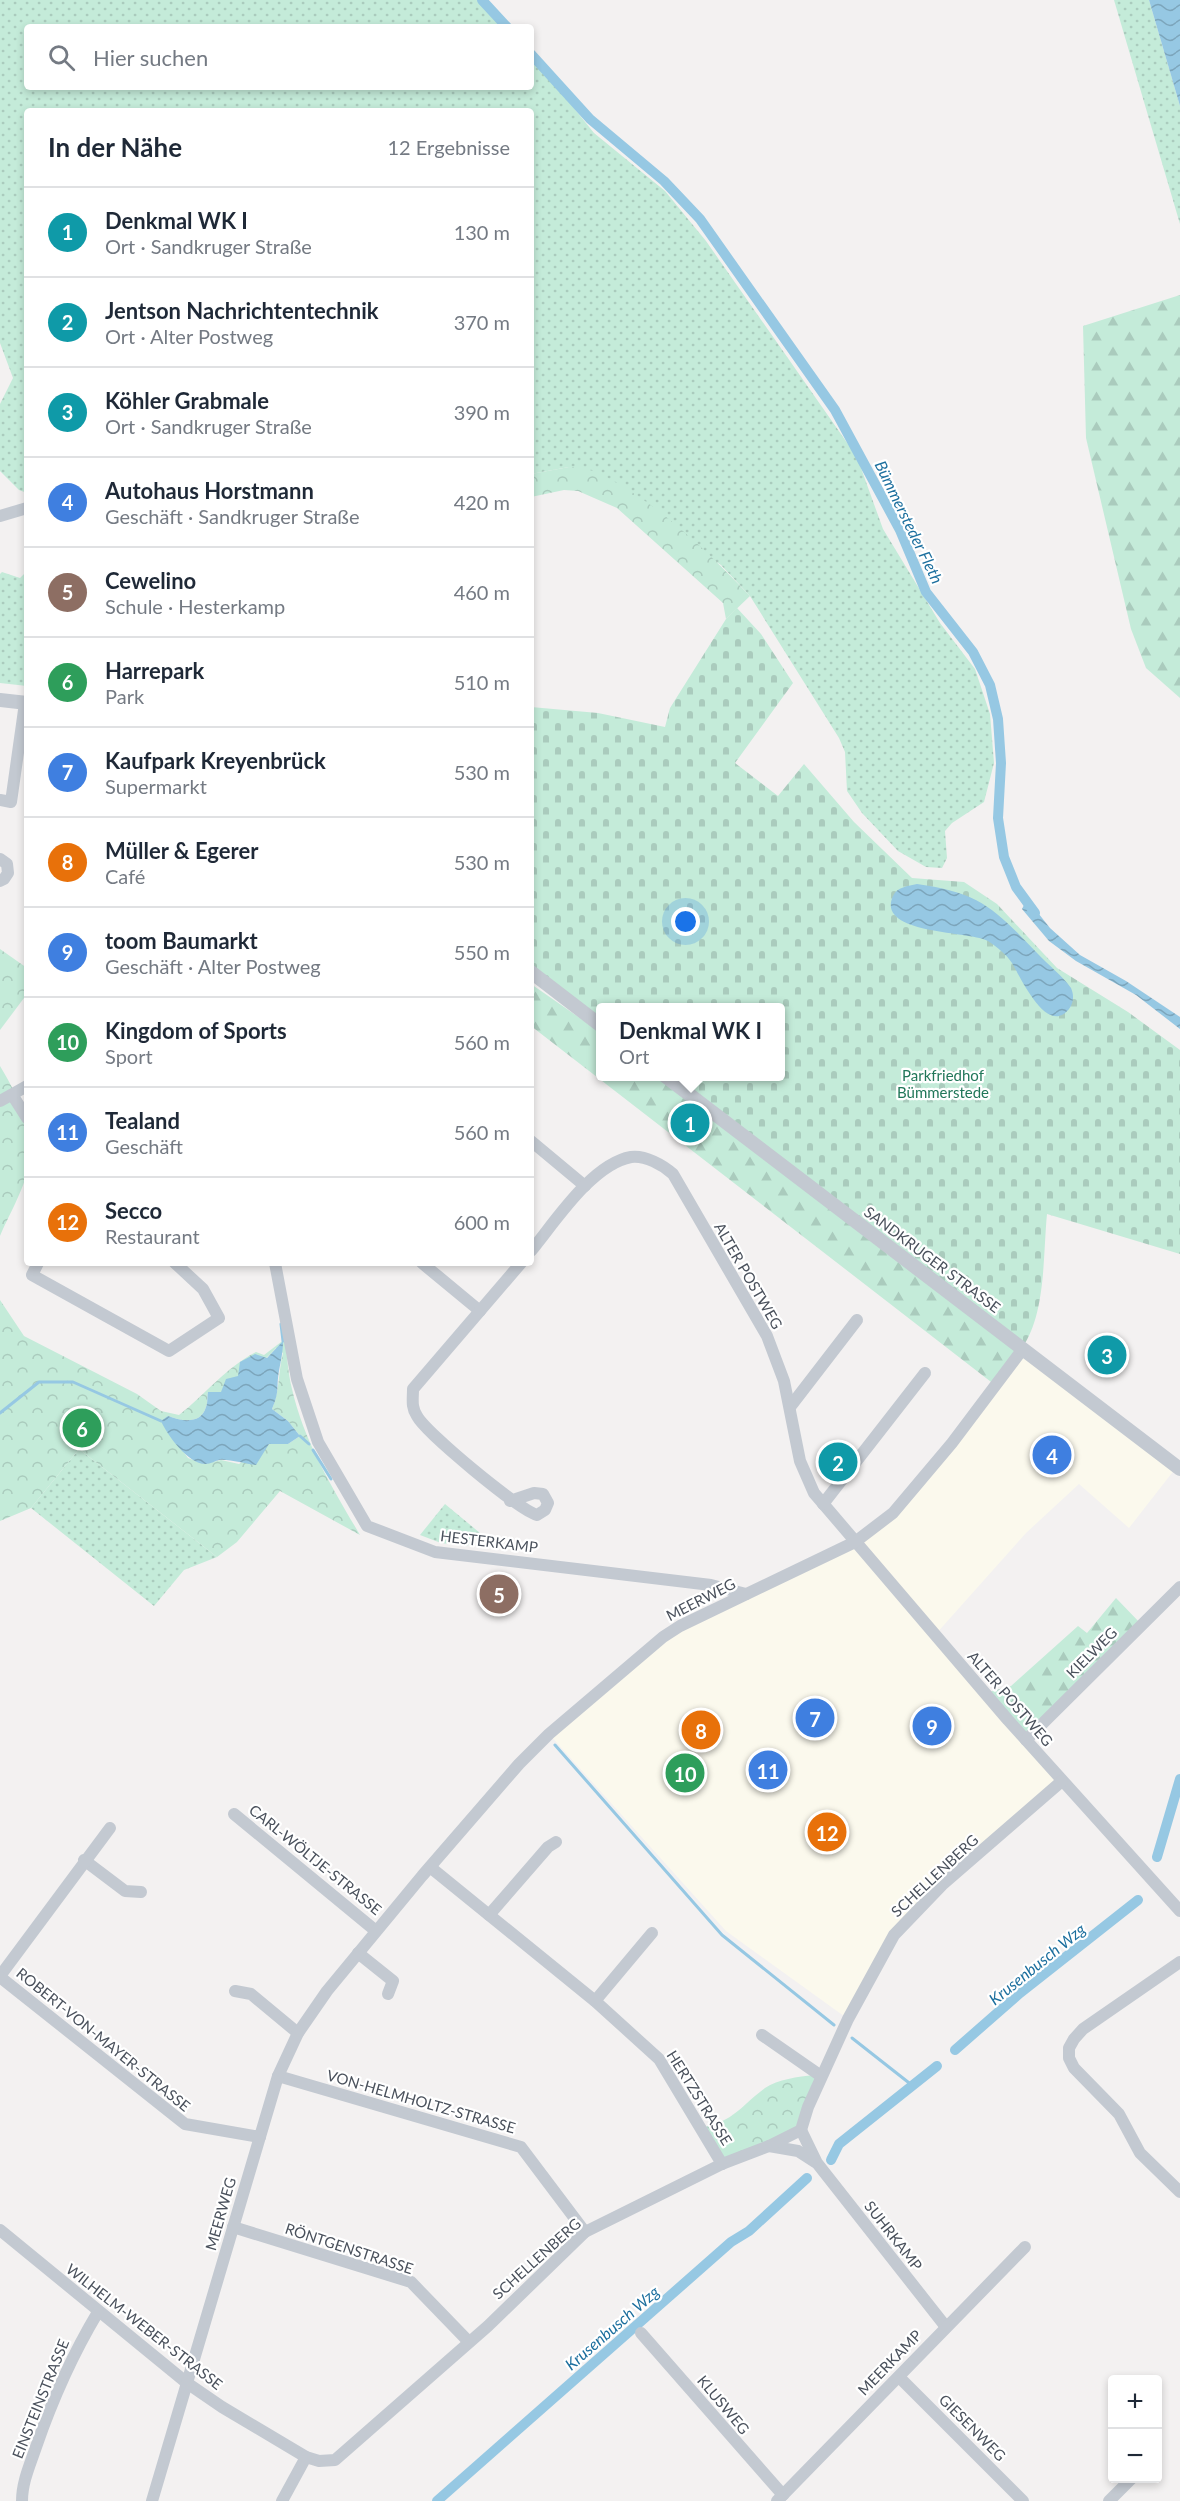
<!DOCTYPE html>
<html lang="de">
<head>
<meta charset="utf-8">
<style>
	body { margin:0; font-family:Lato,sans-serif; background:#f6f6f7; color:#1f2937 }
	.controls { position:absolute; right:18px; bottom:18px; display:grid; overflow:hidden; border-radius:6px; box-shadow:0 3px 9px #0003 }
	.controls button { width:54px; height:54px; display:grid; place-items:center; padding:0; border:0; border-bottom:2px solid #e0e1e3; background:#fff; color:#1f2937; font:30px sans-serif }
	.you { position:absolute; left:686px; top:922px; width:21px; height:21px; margin:-15px; border:4px solid #fff; border-radius:50%; background:#1a73e8; box-shadow:0 0 0 9px #1a73e833 }
	.badge { display:grid; place-items:center; width:39px; height:39px; border-radius:50%; background:#2c5cd1; color:#fff; font-size:20px; font-weight:700 }
	.pin { position:absolute; translate:-50% -50%; border:3px solid #fff; box-shadow:0 2px 6px #0006 }
	.popup { position:absolute; left:596px; top:1003px; width:189px; height:78px; box-sizing:border-box; display:grid; place-content:center; border-radius:6px; background:#fff; filter:drop-shadow(0 2px 4px #0005); font-size:20px; white-space:nowrap; color:#747a83 }
	.popup b { font-size:22px; color:#1f2937 }
	.popup::after { content:''; position:absolute; left:50%; top:100%; margin-left:-12px; border:12px solid transparent; border-top-color:#fff }
	.list { margin:0; padding:0; list-style:none }
	h2 { display:flex; justify-content:space-between; align-items:center; height:78px; margin:0; padding:0 24px; font-size:26px }
	h2 small { font-size:20px; font-weight:400; color:#747a83 }
	.list li { display:grid; grid-template-columns:39px 1fr auto; gap:18px; align-items:center; box-sizing:border-box; height:90px; padding:0 24px; border-top:2px solid #e0e1e3 }
	.list b { display:block; font-size:22px; white-space:nowrap }
	.list p { margin:0; font-size:20px; white-space:nowrap; color:#747a83 }
	.list em { font-size:20px; font-style:normal; color:#747a83 }
	.icon { flex:none; width:33px; height:33px; fill:none; stroke:currentColor; stroke-width:2; stroke-linecap:round; stroke-linejoin:round }
	.map { position:relative; flex:none; width:1180px; height:2501px; overflow:hidden }
	.search { position:absolute; background:#fff; box-shadow:0 3px 9px #0003; left:24px; top:24px; width:510px; height:66px; display:flex; align-items:center; gap:15px; box-sizing:border-box; padding:0 21px; border-radius:6px; color:#747a83; font-size:22px }
	.panel { position:absolute; background:#fff; box-shadow:0 3px 9px #0003; left:24px; top:108px; width:510px; height:1158px; border-radius:6px }
	.map>svg:first-child { display:block }
</style>
</head>
<body>
<div class="map">
<svg width="1180" height="2501" viewBox="0 0 1180 2501">
	<defs>
		<pattern id="grass-dots" width="8" height="8" patternUnits="userSpaceOnUse" patternTransform="scale(1.5)"><rect width="8" height="8" fill="#c4ebd9"/><path d="M2 2h.1M6 6h.1" fill="none" stroke="#aacbbd" stroke-width="1.8" stroke-linecap="round"/></pattern>
		<pattern id="forest-firs" width="22" height="20" patternUnits="userSpaceOnUse" patternTransform="scale(1.5)"><rect width="22" height="20" fill="#c4ebd9"/><path d="M5 1l3.5 6h-7zM16 11l3.5 6h-7z" fill="#aacbbd"/></pattern>
		<pattern id="cemetery-stones" width="16" height="16" patternUnits="userSpaceOnUse" patternTransform="scale(1.5)"><rect width="16" height="16" fill="#c4ebd9"/><path d="M2 7V4a2 2 0 0 1 4 0v3zM10 15v-3a2 2 0 0 1 4 0v3z" fill="#aacbbd"/></pattern>
		<pattern id="park-crowns" width="20" height="18" patternUnits="userSpaceOnUse" patternTransform="scale(1.5)"><rect width="20" height="18" fill="#c4ebd9"/><path d="M2 6a3 3 0 1 1 6 0M12 15a3 3 0 1 1 6 0" fill="none" stroke="#aacbbd"/></pattern>
		<pattern id="water-waves" width="16" height="10" patternUnits="userSpaceOnUse" patternTransform="scale(1.5)"><rect width="16" height="10" fill="#96c8e3"/><path d="M0 5q4-4 8 0t8 0" fill="none" stroke="#7ca5bb"/></pattern>
	</defs>
	<rect width="100%" height="100%" fill="#f3f1f1"/>
	<!-- commercial -->
	<path fill="#fbf9ed" d="M1022 1350 1175 1469 1129 1528 1079 1484 1026 1533 935 1635 1062 1781 894 1935 848 2019 726 1931 549 1734 663 1637 835 1551 893 1513Z"/>
	<!-- grass -->
	<g fill="url(#grass-dots)">
		<path d="M0 0H482L507 27H27V87H531V55L594 133 665 191 706 241 857 457 883 529 940 623 975 669 990 714 994 763 984 802 952 823 945 831 947 858 942 868 926 867 898 851 862 813 847 791 845 752 839 738 750 596 721 565 569 467 531 474V111H27V493L19 490 0 471V404L13 378 0 343Z"/>
		<path d="M1114 0H1149L1180 106V224Z"/>
		<path d="M27 571V686L0 683V574L2 572 20 578Z"/>
		<path d="M79 1449 217 1557 184 1570 154 1606 31 1508Z"/>
		<path d="M445 1504 480 1533 467 1546 441 1543 420 1535Z"/>
	</g>
	<!-- forest -->
	<g fill="url(#forest-firs)">
		<path d="M1180 295V698L1146 668 1131 629 1086 438 1083 326Z"/>
		<path d="M531 984 600 1032V1076L663 1077 1022 1350 995 1385 531 1026Z"/>
		<path d="M1116 1598 1142 1625 1026 1740 985 1693 1011 1686 1078 1626 1087 1633Z"/>
	</g>
	<!-- cemetery -->
	<path fill="url(#cemetery-stones)" d="M737 608 761 634 793 683 735 763 778 796 804 764 854 822 912 878 964 882 997 904 1057 968 1128 1012 1180 1050V1254L1047 1214C1043 1255 1046 1314 1022 1348L665 1077 780 1076V1008H600V1025L531 972V707L598 713 665 727 670 708 726 619Z"/>
	<!-- park -->
	<g fill="url(#park-crowns)" fill-rule="evenodd">
		<path d="M569 467C578 468 588 469 596 472 655 500 705 549 750 596L726 619 723 603 617 508 578 491 564 490 531 497V474Z"/>
		<path d="M0 949 27 968V994L0 1030Z"/>
		<path d="M0 1066C22 1103 33 1127 27 1171 25 1187 7 1219 0 1236Z"/>
		<path d="M0 1300 24 1336 137 1394 161 1411 179 1415C206 1394 225 1368 256 1352L264 1355 285 1339C287 1355 288 1373 292 1389 304 1442 333 1489 360 1535L280 1491 237 1542 217 1557 79 1449 31 1508 0 1521ZM276 1348 283 1353C278 1372 280 1391 272 1409L288 1421 300 1436 288 1444H269L239 1464 221 1460 204 1464 188 1458 177 1443 168 1416C181 1421 201 1425 206 1407 208 1403 207 1396 208 1392L221 1393C238 1376 261 1366 276 1348Z"/>
		<path d="M814 2075 817 2077 796 2127 775 2139 722 2161 703 2127C733 2122 742 2105 765 2088 778 2079 798 2077 814 2075Z"/>
	</g>
	<!-- water -->
	<g fill="url(#water-waves)">
		<path d="M1149 0H1180V106Z"/>
		<path d="M917 884C981 893 995 909 1038 954 1049 966 1062 975 1071 988 1074 995 1074 1002 1069 1009 1047 1037 1020 976 1012 963 1006 954 997 947 988 941 972 931 875 935 893 896 897 887 908 886 917 884Z"/>
		<path d="M1027 899 1050 928 1080 955 1126 981 1180 1017V1029L1136 995 1076 961 1049 941 1022 909Z"/>
		<path d="M283 1341C283 1352 281 1360 279 1371 276 1388 280 1391 272 1409L288 1421 300 1436 288 1444H269L256 1465C245 1464 230 1459 219 1460 215 1461 210 1464 206 1464 189 1465 167 1435 161 1421L168 1416C181 1421 201 1425 206 1407 208 1403 207 1396 208 1392H221L226 1379 238 1376 240 1362 255 1354 267 1358Z"/>
	</g>
	<g fill="none" stroke-linecap="round" stroke-linejoin="round">
		<!-- stream -->
		<g stroke="#96c8e3" stroke-width="3">
			<path d="M281 1324 283 1341"/>
			<path d="M0 1413 39 1382H73L161 1421"/>
			<path d="M300 1436 309 1444"/>
			<path d="M313 1450 331 1479"/>
			<path d="M555 1745 722 1935 834 2025"/>
			<path d="M852 2038 913 2086"/>
		</g>
		<!-- canal -->
		<g stroke="#96c8e3" stroke-width="10">
			<path d="M482 0 507 27"/>
			<path d="M531 54 590 119 664 181 700 219 835 410 900 530 926 592 973 652 990 685 998 719 1001 763 998 818 1004 857 1016 887 1035 913"/>
			<path d="M1157 1857 1180 1779"/>
			<path d="M955 2050 1020 1993 1138 1900"/>
			<path d="M831 2160 839 2144 937 2066"/>
			<path d="M437 2501 731 2242 749 2231 807 2178"/>
		</g>
		<!-- minor -->
		<g stroke="#c3c9d1" stroke-width="12">
			<path d="M0 516 27 508"/>
			<path d="M0 800 11 802 25 703"/>
			<path d="M0 859 7 864 8 873 4 879 0 881"/>
			<path d="M13 1096 27 1118"/>
			<path d="M0 1101 27 1086"/>
			<path d="M531 1141 585 1186"/>
			<path d="M531 1251C555 1222 592 1164 631 1157 645 1155 663 1165 673 1174L767 1336 784 1381 800 1461 814 1493 1008 1720 1180 1911"/>
			<path d="M38 1263 32 1275 169 1351 219 1318 203 1289 175 1263"/>
			<path d="M275 1263 297 1379 318 1442 367 1526 435 1552 711 1585 746 1594"/>
			<path d="M422 1263 480 1311"/>
			<path d="M790 1407 857 1320"/>
			<path d="M510 1501 534 1493 543 1494 548 1503 545 1510 537 1515C519 1510 426 1433 417 1416 411 1407 413 1399 413 1389L521 1263"/>
			<path d="M823 1504 925 1373"/>
			<path d="M1026 1740 1180 1587"/>
			<path d="M234 1814 376 1931"/>
			<path d="M84 1860 125 1891 141 1892"/>
			<path d="M430 1867 595 2001 659 2059 722 2164"/>
			<path d="M489 1915 548 1847 556 1842"/>
			<path d="M358 1953 393 1981 388 1994"/>
			<path d="M1180 1962 1083 2029 1074 2039 1069 2048V2058L1074 2068 1119 2114 1140 2153 1180 2192"/>
			<path d="M0 1976 110 1828"/>
			<path d="M0 1977 185 2124 260 2137"/>
			<path d="M235 1991 251 1994 298 2033"/>
			<path d="M595 2001 652 1933"/>
			<path d="M762 2035 821 2076"/>
			<path d="M278 2076 521 2147 585 2232"/>
			<path d="M801 2130 817 2163 946 2327"/>
			<path d="M769 2146 798 2151 815 2162"/>
			<path d="M233 2227 411 2282 469 2342"/>
			<path d="M0 2230 187 2383 222 2407 306 2457 319 2461 335 2460 488 2326 585 2232 722 2164 769 2146 801 2130 808 2107 848 2019 894 1935 942 1885 1062 1781"/>
			<path d="M641 2333 783 2495"/>
			<path d="M899 2377 1023 2501"/>
			<path d="M22 2501C22 2482 30 2465 36 2447 53 2398 71 2357 98 2312"/>
			<path d="M152 2501 278 2076 298 2033 327 1991 422 1876 519 1764 549 1734 663 1637 680 1626 855 1542 893 1513 952 1443 1022 1350"/>
			<path d="M282 2501 306 2457"/>
			<path d="M777 2501 1025 2247"/>
			<path d="M1109 2501 1132 2478"/>
		</g>
		<!-- tertiary -->
		<g stroke="#c3c9d1" stroke-width="14">
			<path d="M0 700 27 703"/>
			<path d="M531 972 600 1025"/>
			<path d="M665 1076 1180 1469"/>
		</g>
	</g>
	<g text-anchor="middle" stroke-width="4.5" stroke-linejoin="round" paint-order="stroke">
		<!-- park labels -->
		<g font-size="15" fill="#217759" stroke="#fff">
			<text x="943" y="1081">Parkfriedhof<tspan x="943" dy="17">Bümmerstede</tspan></text>
		</g>
		<!-- street labels -->
		<g font-size="15" fill="#4a515c" stroke="#fff">
			<text transform="translate(932 1260) rotate(37)" y="5">SANDKRUGER STRASSE</text>
			<text transform="translate(748 1276) rotate(60)" y="5">ALTER POSTWEG</text>
			<text transform="translate(489 1542) rotate(7)" y="5">HESTERKAMP</text>
			<text transform="translate(701 1600) rotate(-27)" y="5">MEERWEG</text>
			<text transform="translate(1092 1653) rotate(-45)" y="5">KIELWEG</text>
			<text transform="translate(1010 1699) rotate(49)" y="5">ALTER POSTWEG</text>
			<text transform="translate(315 1860) rotate(39)" y="5">CARL-WÖLTJE-STRASSE</text>
			<text transform="translate(935 1876) rotate(-43)" y="5">SCHELLENBERG</text>
			<text transform="translate(103 2040) rotate(39)" y="5">ROBERT-VON-MAYER-STRASSE</text>
			<text transform="translate(699 2098) rotate(58)" y="5">HERTZSTRASSE</text>
			<text transform="translate(421 2102) rotate(16)" y="5">VON-HELMHOLTZ-STRASSE</text>
			<text transform="translate(221 2214) rotate(-74)" y="5">MEERWEG</text>
			<text transform="translate(893 2236) rotate(52)" y="5">SUHRKAMP</text>
			<text transform="translate(349 2249) rotate(18)" y="5">RÖNTGENSTRASSE</text>
			<text transform="translate(537 2259) rotate(-42)" y="5">SCHELLENBERG</text>
			<text transform="translate(144 2327) rotate(38)" y="5">WILHELM-WEBER-STRASSE</text>
			<text transform="translate(890 2363) rotate(-46)" y="5">MEERKAMP</text>
			<text transform="translate(41 2399) rotate(-68)" y="5">EINSTEINSTRASSE</text>
			<text transform="translate(723 2405) rotate(50)" y="5">KLUSWEG</text>
			<text transform="translate(972 2428) rotate(45)" y="5">GIESENWEG</text>
		</g>
		<!-- water labels -->
		<g font-size="16" font-style="italic" fill="#1c6f9e" stroke="#fff">
			<text transform="translate(909 522) rotate(64)" y="6">Bümmersteder Fleth</text>
			<text transform="translate(1037 1964) rotate(-39)" y="6">Krusenbusch Wzg</text>
			<text transform="translate(612 2328) rotate(-41)" y="6">Krusenbusch Wzg</text>
		</g>
	</g>
</svg>
<div class="controls">
<button>+</button>
<button>−</button>
</div>
<div class="you"></div>
<div class="pin badge" style="left:690px;top:1123px;background:#0f9aa8">1</div>
<div class="popup"><b>Denkmal WK I</b>Ort</div>
<div class="pin badge" style="left:838px;top:1462px;background:#0f9aa8">2</div>
<div class="pin badge" style="left:1107px;top:1355px;background:#0f9aa8">3</div>
<div class="pin badge" style="left:1052px;top:1455px;background:#3f7fe0">4</div>
<div class="pin badge" style="left:499px;top:1594px;background:#8d6e63">5</div>
<div class="pin badge" style="left:82px;top:1428px;background:#2e9e5b">6</div>
<div class="pin badge" style="left:815px;top:1718px;background:#3f7fe0">7</div>
<div class="pin badge" style="left:701px;top:1730px;background:#e8710a">8</div>
<div class="pin badge" style="left:932px;top:1726px;background:#3f7fe0">9</div>
<div class="pin badge" style="left:685px;top:1773px;background:#2e9e5b">10</div>
<div class="pin badge" style="left:768px;top:1770px;background:#3f7fe0">11</div>
<div class="pin badge" style="left:827px;top:1832px;background:#e8710a">12</div>
<div class="search"><svg class="icon" aria-label="search" viewBox="0 0 24 24"><circle cx="10" cy="10" r="6"/><path d="M15 15l6 6"/></svg>Hier suchen</div>
<section class="panel">
<h2>In der Nähe<small>12 Ergebnisse</small></h2>
<ul class="list">
<li><span class="badge" style="background:#0f9aa8">1</span><div><b>Denkmal WK I</b><p>Ort · Sandkruger Straße</p></div><em>130 m</em></li>
<li><span class="badge" style="background:#0f9aa8">2</span><div><b>Jentson Nachrichtentechnik</b><p>Ort · Alter Postweg</p></div><em>370 m</em></li>
<li><span class="badge" style="background:#0f9aa8">3</span><div><b>Köhler Grabmale</b><p>Ort · Sandkruger Straße</p></div><em>390 m</em></li>
<li><span class="badge" style="background:#3f7fe0">4</span><div><b>Autohaus Horstmann</b><p>Geschäft · Sandkruger Straße</p></div><em>420 m</em></li>
<li><span class="badge" style="background:#8d6e63">5</span><div><b>Cewelino</b><p>Schule · Hesterkamp</p></div><em>460 m</em></li>
<li><span class="badge" style="background:#2e9e5b">6</span><div><b>Harrepark</b><p>Park</p></div><em>510 m</em></li>
<li><span class="badge" style="background:#3f7fe0">7</span><div><b>Kaufpark Kreyenbrück</b><p>Supermarkt</p></div><em>530 m</em></li>
<li><span class="badge" style="background:#e8710a">8</span><div><b>Müller &amp; Egerer</b><p>Café</p></div><em>530 m</em></li>
<li><span class="badge" style="background:#3f7fe0">9</span><div><b>toom Baumarkt</b><p>Geschäft · Alter Postweg</p></div><em>550 m</em></li>
<li><span class="badge" style="background:#2e9e5b">10</span><div><b>Kingdom of Sports</b><p>Sport</p></div><em>560 m</em></li>
<li><span class="badge" style="background:#3f7fe0">11</span><div><b>Tealand</b><p>Geschäft</p></div><em>560 m</em></li>
<li><span class="badge" style="background:#e8710a">12</span><div><b>Secco</b><p>Restaurant</p></div><em>600 m</em></li>
</ul>
</section>
</div>
</body>
</html>
